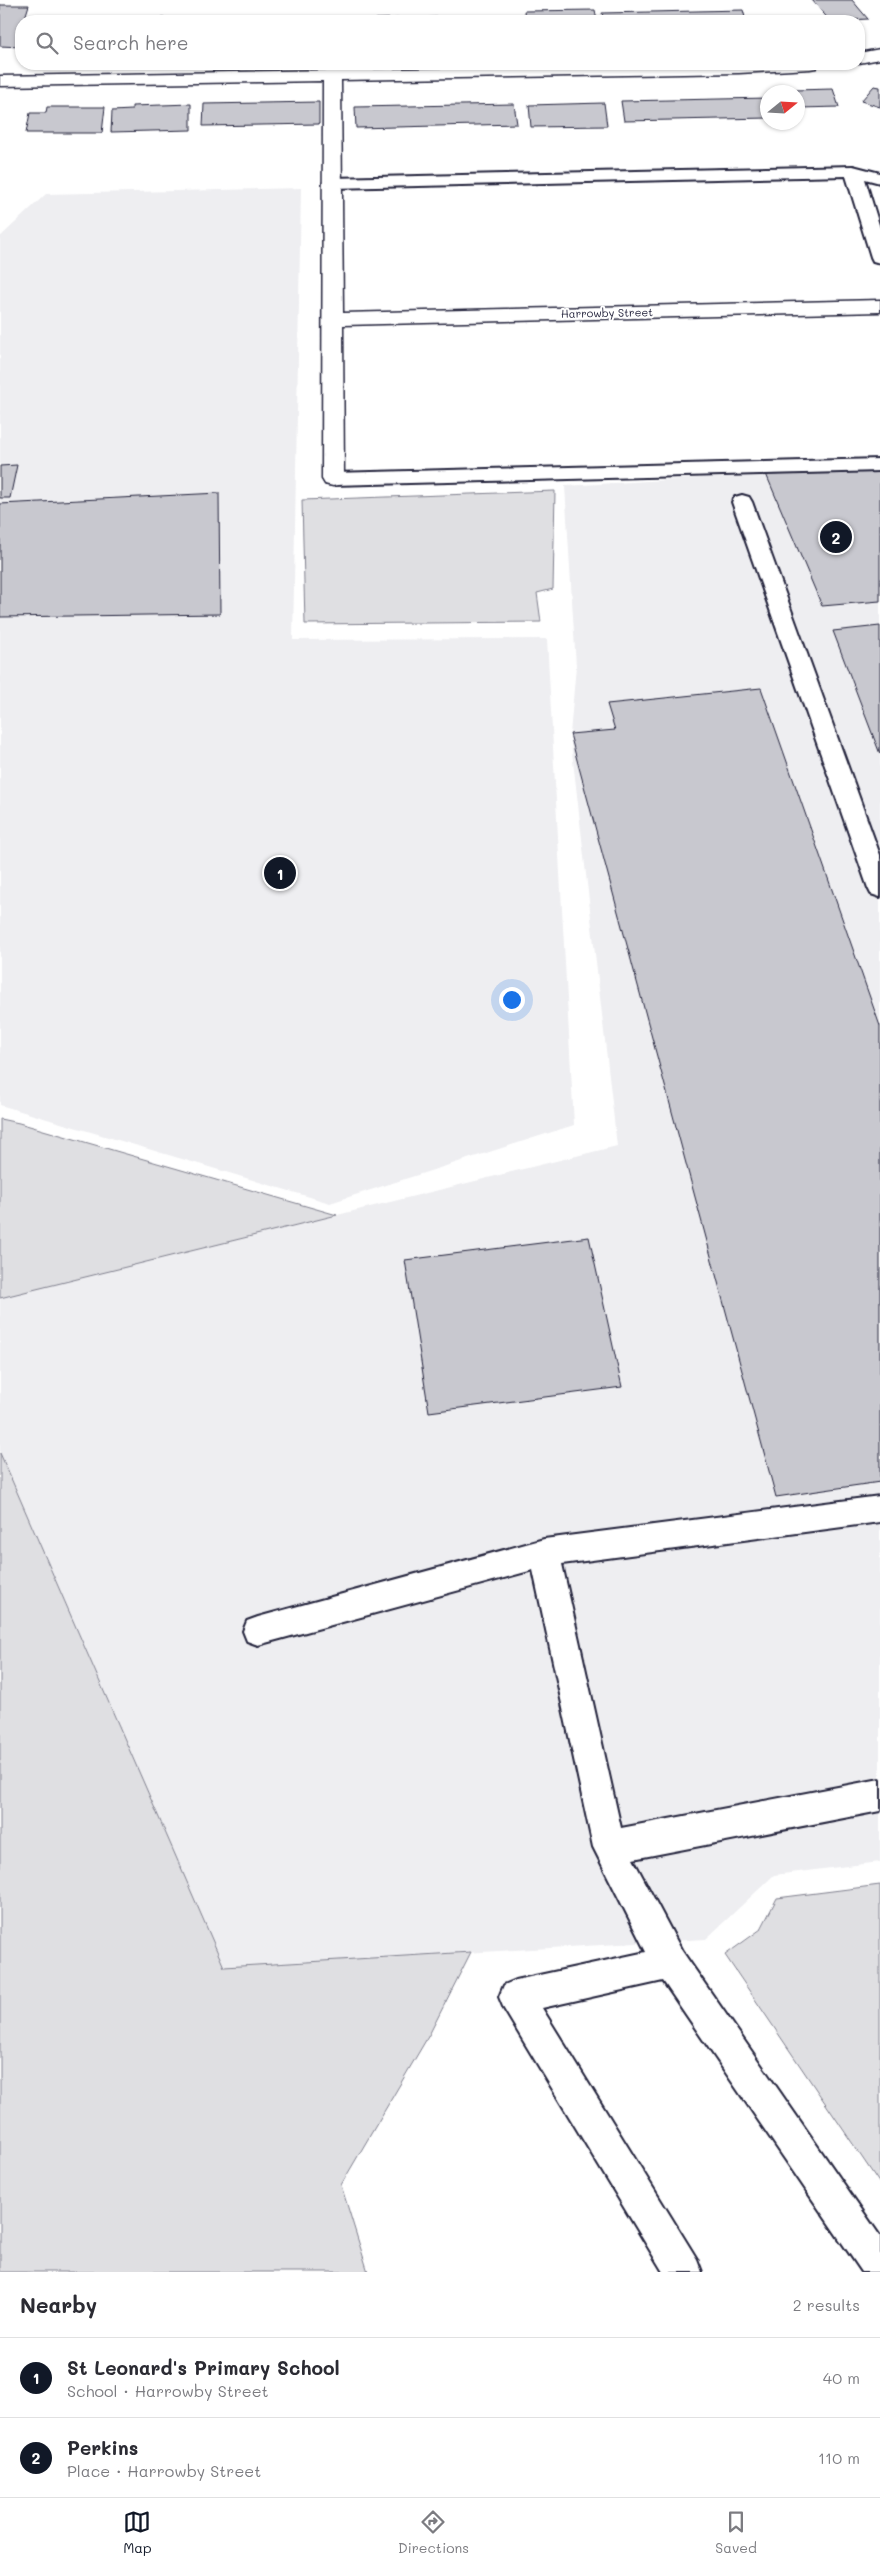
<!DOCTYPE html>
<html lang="en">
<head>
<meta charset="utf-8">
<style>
	body { margin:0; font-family:Mali,sans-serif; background:#f7f7f7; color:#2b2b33 }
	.compass { position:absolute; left:760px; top:85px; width:45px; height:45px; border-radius:50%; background:#fff; box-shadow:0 1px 4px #0004; rotate:72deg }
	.you { position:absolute; left:511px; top:999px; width:18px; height:18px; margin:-12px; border:4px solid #fff; border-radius:50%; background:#1a73e8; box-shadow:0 0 0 8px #1a73e833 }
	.badge { display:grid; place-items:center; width:32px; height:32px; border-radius:50%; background:#111827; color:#fff; font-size:16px; font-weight:700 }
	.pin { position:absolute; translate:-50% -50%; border:2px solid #fff; box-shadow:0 1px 5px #0006 }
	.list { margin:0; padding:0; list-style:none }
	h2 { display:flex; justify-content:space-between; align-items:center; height:65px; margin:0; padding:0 20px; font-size:21px }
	h2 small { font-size:16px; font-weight:400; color:#7c7c81 }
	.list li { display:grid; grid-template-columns:32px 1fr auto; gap:15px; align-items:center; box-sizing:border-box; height:80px; padding:0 20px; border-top:1px solid #e1e1e2 }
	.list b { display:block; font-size:19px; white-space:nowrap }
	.list p { margin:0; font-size:16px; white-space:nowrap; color:#7c7c81 }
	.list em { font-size:16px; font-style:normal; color:#7c7c81 }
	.icon { flex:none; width:28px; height:28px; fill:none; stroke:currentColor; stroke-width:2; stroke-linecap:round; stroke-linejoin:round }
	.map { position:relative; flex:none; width:880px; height:2272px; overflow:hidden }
	.search { position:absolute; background:#fff; box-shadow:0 1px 4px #0004; left:15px; right:15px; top:15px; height:55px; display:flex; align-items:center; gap:12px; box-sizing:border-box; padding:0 18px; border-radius:20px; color:#7c7c81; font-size:19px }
	.sheet { height:225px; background:#fff }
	nav { display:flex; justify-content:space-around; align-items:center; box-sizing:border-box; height:70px; border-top:1px solid #e1e1e2; background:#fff; font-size:14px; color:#7c7c81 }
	nav a { display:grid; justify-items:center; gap:2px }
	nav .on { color:#111827 }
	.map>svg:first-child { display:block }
</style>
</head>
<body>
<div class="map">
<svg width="880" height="2272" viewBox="0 0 880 2272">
	<rect width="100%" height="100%" fill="#fff"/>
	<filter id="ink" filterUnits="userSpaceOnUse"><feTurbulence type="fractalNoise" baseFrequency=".02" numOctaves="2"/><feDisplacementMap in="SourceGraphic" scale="10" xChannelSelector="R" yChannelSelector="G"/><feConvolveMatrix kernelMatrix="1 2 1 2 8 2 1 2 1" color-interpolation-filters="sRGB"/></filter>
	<g filter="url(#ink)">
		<!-- built -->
		<g fill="#eeeef1">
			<path d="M301 188 293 640 547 639 574 1125 330 1203 0 1105V237L46 194Z"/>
			<path d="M880 471V1862L774 1875 706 1939 224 1967 0 1453V1298L617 1146 570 734 576 666 565 486 766 474Z"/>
		</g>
		<!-- green -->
		<g fill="#dfdfe2" stroke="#80808e">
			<path d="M555 491 553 589 537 593 541 622 305 624 302 500Z"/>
			<path d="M0 1119 19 1123 337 1215 0 1298Z"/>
			<path d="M0 1453 224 1967 471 1952 429 2035 341 2185 368 2272H0Z"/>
			<path d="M880 1885V2184L725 1955 761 1929 777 1898Z"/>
		</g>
		<!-- building -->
		<g fill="#c8c8cf" stroke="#22223b">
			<path d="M812 0H852L868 19 830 21Z"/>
			<path d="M0 5H29L24 21H21V47L0 46Z"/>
			<path d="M595 10 597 21H526L524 11Z"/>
			<path d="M743 10 746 21H604L602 13Z"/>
			<path d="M514 15 515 21H376V19Z"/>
			<path d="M169 18V21H88V20Z"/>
			<path d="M313 19V21H174V20Z"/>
			<path d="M874 86 880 87V107L861 101Z"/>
			<path d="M833 89 839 107 800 108 798 92 794 90Z"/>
			<path d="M768 98V118L624 121 621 101Z"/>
			<path d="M319 102V124L203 126 204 104Z"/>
			<path d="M604 103 607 126 531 127 529 105Z"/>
			<path d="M191 104V130L111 132 112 111 132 110V106Z"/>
			<path d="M514 104 517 124 356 128 355 107Z"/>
			<path d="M47 107H105L102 133H26L30 113H46Z"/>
			<path d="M17 465 10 498H0V466Z"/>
			<path d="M880 471V601L822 606 766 474Z"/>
			<path d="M219 493 220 614 0 617V504Z"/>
			<path d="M880 626V754L833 631Z"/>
			<path d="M761 688 880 1026V1482L776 1497 570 734 615 730 607 704Z"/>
			<path d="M589 1237 622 1387 429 1412 405 1260Z"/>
		</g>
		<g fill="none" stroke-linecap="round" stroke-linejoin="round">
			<!-- lane casing -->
			<g stroke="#22223b" stroke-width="4">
				<g id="lane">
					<path d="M853 166 880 173V183L865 179 880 228V263L873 261 871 257 846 176 332 188 326 187 323 183 326 179 332 178Z"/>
					<path d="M880 459V471L333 485 326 484 323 479 326 474 333 473Z"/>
					<path d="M742 495 749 497 752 502 880 855V897L871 894 868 888 732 502 735 497Z"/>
					<path d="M880 1496V1522L562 1564 621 1828 880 1779V1811L633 1859 682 1951 880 2236V2272H862L663 1981 542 2008 697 2259 702 2272H663L504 2009 499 1997 504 1985 516 1980 646 1952 593 1847 533 1570 258 1645 247 1641 243 1631 247 1621 258 1617 544 1539Z"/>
				</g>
			</g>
			<!-- street casing -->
			<g stroke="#22223b" stroke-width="3">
				<g id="street">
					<path d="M880 49V59L859 63V53Z"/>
					<path d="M680 64H819L816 68 810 69 739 73 341 80 343 313 880 300V312L343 325 344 479 341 484 333 486 325 484 322 479 323 81 0 86V76Z"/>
				</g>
			</g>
			<!-- lane -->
			<use href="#lane" fill="#fff" fill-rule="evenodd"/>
			<!-- street -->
			<use href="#street" fill="#fff" fill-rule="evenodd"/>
		</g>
	</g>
	<g text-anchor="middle" stroke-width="4" stroke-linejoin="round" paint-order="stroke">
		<!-- far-street labels -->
		<g font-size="11" fill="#22223b" stroke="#fff">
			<text transform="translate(607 313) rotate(-1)" y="4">Harrowby Street</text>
		</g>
	</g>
</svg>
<svg class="compass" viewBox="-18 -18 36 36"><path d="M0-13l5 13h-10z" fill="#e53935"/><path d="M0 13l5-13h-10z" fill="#7c7c81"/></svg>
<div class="you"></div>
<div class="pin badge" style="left:280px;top:873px">1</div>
<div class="pin badge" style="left:836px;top:537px">2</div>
<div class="search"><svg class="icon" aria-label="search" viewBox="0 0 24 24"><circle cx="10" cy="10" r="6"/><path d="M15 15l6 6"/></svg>Search here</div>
</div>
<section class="sheet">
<h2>Nearby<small>2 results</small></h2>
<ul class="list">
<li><span class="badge">1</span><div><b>St Leonard's Primary School</b><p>School · Harrowby Street</p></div><em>40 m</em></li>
<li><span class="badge">2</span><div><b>Perkins</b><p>Place · Harrowby Street</p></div><em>110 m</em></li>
</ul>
</section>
<nav>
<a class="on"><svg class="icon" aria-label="map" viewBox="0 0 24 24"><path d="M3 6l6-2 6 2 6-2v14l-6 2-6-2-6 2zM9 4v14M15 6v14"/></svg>Map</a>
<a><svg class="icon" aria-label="directions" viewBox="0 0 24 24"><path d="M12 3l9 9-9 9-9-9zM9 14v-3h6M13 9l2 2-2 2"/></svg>Directions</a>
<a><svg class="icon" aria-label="saved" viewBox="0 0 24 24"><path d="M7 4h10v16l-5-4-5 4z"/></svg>Saved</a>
</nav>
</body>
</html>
